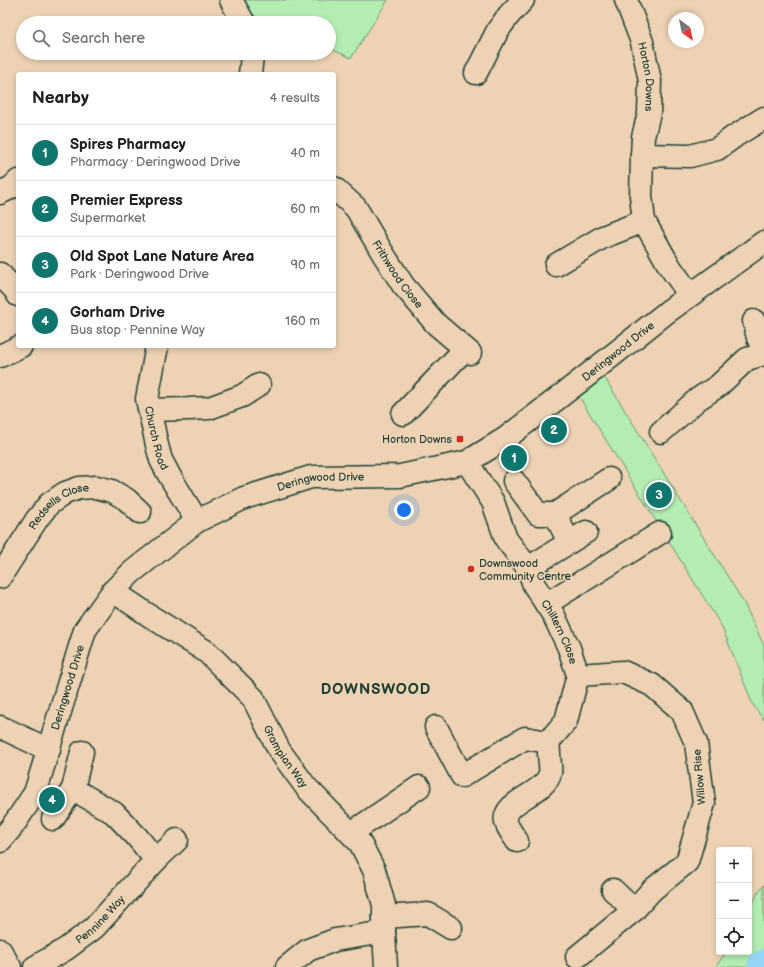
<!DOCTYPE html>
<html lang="en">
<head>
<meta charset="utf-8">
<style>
	body { margin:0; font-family:"Balsamiq Sans",sans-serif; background:#f2f2f2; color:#202124 }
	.controls { position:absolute; right:12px; bottom:12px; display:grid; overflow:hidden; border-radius:4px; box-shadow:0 2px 6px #0003 }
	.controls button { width:36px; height:36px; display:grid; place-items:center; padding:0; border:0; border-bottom:1px solid #e0e0e0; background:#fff; color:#202124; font:20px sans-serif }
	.compass { position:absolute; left:668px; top:12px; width:36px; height:36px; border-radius:50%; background:#fff; box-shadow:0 2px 6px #0003; rotate:147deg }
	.you { position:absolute; left:404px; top:510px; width:14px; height:14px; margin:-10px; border:3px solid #fff; border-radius:50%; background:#1a73e8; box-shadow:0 0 0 6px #1a73e833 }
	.badge { display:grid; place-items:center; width:26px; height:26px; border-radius:50%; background:#0f766e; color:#fff; font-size:13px; font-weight:700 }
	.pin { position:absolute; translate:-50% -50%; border:2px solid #fff; box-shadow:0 1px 4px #0006 }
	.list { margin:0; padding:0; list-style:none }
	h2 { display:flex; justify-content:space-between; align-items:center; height:52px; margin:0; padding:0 16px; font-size:17px }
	h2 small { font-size:13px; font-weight:400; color:#757577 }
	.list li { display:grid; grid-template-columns:26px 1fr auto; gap:12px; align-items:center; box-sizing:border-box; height:56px; padding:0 16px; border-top:1px solid #e0e0e0 }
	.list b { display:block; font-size:15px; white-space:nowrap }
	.list p { margin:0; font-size:13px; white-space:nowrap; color:#757577 }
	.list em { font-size:13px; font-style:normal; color:#757577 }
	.icon { flex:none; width:22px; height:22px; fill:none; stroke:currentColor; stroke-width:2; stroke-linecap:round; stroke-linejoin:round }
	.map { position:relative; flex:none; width:764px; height:967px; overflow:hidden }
	.search { position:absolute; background:#fff; box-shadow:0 2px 6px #0003; left:16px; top:16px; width:320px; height:44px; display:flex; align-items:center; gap:10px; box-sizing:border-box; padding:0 14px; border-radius:22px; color:#757577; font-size:15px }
	.panel { position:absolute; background:#fff; box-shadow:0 2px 6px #0003; left:16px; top:72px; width:320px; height:276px; border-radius:4px }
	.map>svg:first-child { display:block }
</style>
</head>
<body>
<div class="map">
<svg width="764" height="967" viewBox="0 0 764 967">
	<rect width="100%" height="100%" fill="#edd3b4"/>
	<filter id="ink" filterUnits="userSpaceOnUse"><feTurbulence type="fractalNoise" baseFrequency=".025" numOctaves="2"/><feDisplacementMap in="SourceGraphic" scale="8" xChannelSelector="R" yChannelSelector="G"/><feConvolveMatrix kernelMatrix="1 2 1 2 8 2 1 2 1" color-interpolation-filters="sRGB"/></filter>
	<g filter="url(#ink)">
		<!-- green -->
		<g fill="#b3edb2" stroke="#699573">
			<path d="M240 0H388L351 58 329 48V23H270L254 16Z"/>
			<path d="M598 367 744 603 764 646V720L753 705 722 627 573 387Z"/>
			<path d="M764 885V967H715L727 952H749V913L758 892Z"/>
		</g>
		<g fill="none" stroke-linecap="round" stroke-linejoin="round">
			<!-- river -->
			<path stroke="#96d5f7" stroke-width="33" d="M764 967V966"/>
			<!-- minor casing -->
			<g stroke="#1f3d34" stroke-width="25">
				<g id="minor">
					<path d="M231 0 244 23"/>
					<path id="s1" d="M626 0 642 42 650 81 649 113 643 137 642 155 641 196 644 221 670 267 690 295"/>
					<path d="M476 73 498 30 509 15 523 0"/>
					<path d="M250 74 252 56 251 53"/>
					<path d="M642 155 690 156 717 149 735 136 764 118"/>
					<path id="s2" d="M334 188 356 208 382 252 403 285 436 324 470 353"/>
					<path d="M0 193 12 187 18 181"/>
					<path d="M556 265 603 237 644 221"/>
					<path d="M0 274 15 290 18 295"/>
					<path d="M754 321 758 338 764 352"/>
					<path id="s3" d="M157 346 147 399 157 445 161 460 169 475 197 521"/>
					<path d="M0 356 21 346"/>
					<path d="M150 410 189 409 209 408 242 396 259 385"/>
					<path d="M403 414 465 349"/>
					<path d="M661 432 698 399 718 386 747 359 764 354"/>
					<path id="s4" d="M467 462 493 502 506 539 528 568 534 585 554 616 569 648 578 675 566 721 548 742"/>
					<path d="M514 481 538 514H555L569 542"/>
					<path d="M555 514 609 479"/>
					<path d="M528 568 586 532"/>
					<path id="s5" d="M0 577 37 519 49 504 65 493 79 488 96 487 112 491 126 499 140 512"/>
					<path id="s6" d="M113 591 150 616 207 652 253 698 279 750 306 787 360 843 374 870 384 905V932L386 967"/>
					<path d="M546 604 660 533"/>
					<path d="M0 727 7 730 49 750"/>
					<path d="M436 727 462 776 525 738 548 742"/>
					<path d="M73 789 114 813 137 837 156 860"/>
					<path d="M53 819 73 789 82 752"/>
					<path d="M351 833 419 787"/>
					<path id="s7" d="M0 841 12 827 35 793 85 630 113 591 132 572 197 521 244 498 311 477 400 476 467 462 506 438 584 378 667 312 764 242"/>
					<path d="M517 841C513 835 508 829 506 822 501 801 546 794 550 773 551 771 550 767 550 764 549 757 549 749 548 742"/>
					<path d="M613 890 634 910"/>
					<path d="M384 917 428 914 451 928"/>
					<path d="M0 950 10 967"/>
					<path d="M577 957 634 910 652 890 687 862 704 803 696 743 682 711 652 685 623 672 578 675"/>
					<path id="s8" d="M35 967 66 949 94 928 156 860 177 840"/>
					<path d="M287 967 308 950 335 940 384 932"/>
				</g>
			</g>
			<!-- minor -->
			<use href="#minor" stroke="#edd3b4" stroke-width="22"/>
		</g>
	</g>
	<!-- markers -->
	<g fill="#c8321e" stroke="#edd3b4" stroke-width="1.5">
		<rect x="456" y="435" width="8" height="8" rx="2"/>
		<circle cx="471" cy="569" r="4"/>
	</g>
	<g text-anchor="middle" stroke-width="3" stroke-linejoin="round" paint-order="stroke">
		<!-- street labels -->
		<g font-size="11" fill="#1f3d34" stroke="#edd3b4">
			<text dy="4" stroke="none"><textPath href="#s1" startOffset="80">Horton Downs</textPath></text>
			<text dy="4" stroke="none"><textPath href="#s2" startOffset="108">Frithwood Close</textPath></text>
			<text dy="4" stroke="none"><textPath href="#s7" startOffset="855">Deringwood Drive</textPath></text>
			<text dy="4" stroke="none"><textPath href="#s3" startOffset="94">Church Road</textPath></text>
			<text dy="4" stroke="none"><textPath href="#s7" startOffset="519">Deringwood Drive</textPath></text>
			<text dy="4" stroke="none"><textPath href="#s5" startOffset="95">Redsells Close</textPath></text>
			<text dy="4" stroke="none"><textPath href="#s4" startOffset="195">Chiltern Close</textPath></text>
			<text dy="4" stroke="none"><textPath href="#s7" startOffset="170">Deringwood Drive</textPath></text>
			<text dy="4" stroke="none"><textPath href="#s6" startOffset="244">Grampian Way</textPath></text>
			<text transform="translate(699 777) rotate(-95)" y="4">Willow Rise</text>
			<text dy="4" stroke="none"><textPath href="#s8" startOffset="81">Pennine Way</textPath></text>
		</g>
		<!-- poi labels -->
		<g font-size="11" fill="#1f3d34" stroke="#edd3b4" text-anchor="end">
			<text x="452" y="443">Horton Downs</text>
			<text x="479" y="567" text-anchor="start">Downswood<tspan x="479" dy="13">Community Centre</tspan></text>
		</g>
		<!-- district labels -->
		<g font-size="15" font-weight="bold" letter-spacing="1" fill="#1f3d34" stroke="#edd3b4">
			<text x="376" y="694">DOWNSWOOD</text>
		</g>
	</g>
</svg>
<div class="controls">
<button>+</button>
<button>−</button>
<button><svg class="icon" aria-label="locate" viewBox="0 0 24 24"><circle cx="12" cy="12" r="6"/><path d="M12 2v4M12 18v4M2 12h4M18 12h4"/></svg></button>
</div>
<svg class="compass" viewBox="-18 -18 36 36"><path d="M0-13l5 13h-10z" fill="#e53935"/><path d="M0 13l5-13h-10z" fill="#757577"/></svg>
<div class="you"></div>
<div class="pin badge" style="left:514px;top:458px">1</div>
<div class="pin badge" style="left:554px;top:430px">2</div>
<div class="pin badge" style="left:659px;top:495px">3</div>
<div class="pin badge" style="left:52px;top:800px">4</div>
<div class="search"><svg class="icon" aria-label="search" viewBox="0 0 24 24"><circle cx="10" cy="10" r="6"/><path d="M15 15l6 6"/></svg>Search here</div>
<section class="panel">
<h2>Nearby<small>4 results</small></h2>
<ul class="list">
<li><span class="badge">1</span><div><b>Spires Pharmacy</b><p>Pharmacy · Deringwood Drive</p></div><em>40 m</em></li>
<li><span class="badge">2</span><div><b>Premier Express</b><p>Supermarket</p></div><em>60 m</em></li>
<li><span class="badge">3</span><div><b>Old Spot Lane Nature Area</b><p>Park · Deringwood Drive</p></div><em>90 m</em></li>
<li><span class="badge">4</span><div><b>Gorham Drive</b><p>Bus stop · Pennine Way</p></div><em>160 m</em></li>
</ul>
</section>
</div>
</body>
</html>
